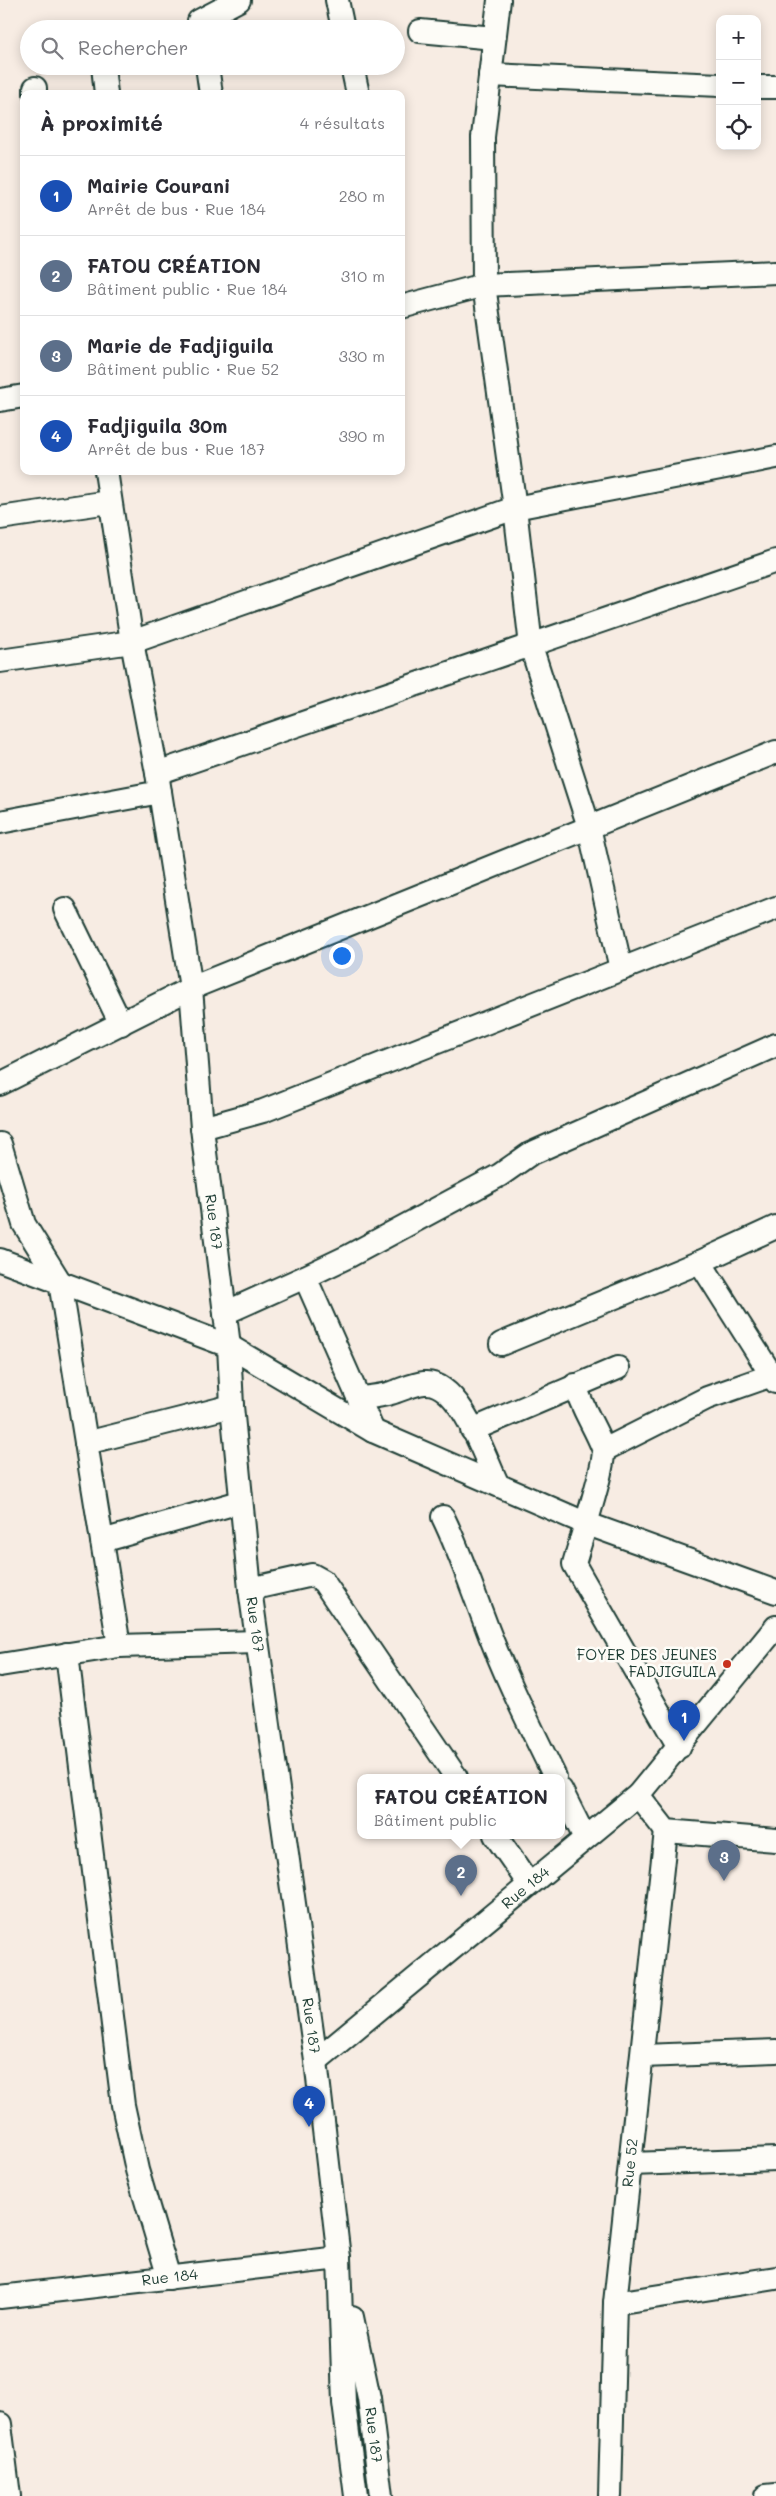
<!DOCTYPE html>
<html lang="fr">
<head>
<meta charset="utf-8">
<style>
	body { margin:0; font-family:Mali,sans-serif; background:#f2f2f3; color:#2b2b33 }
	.controls { position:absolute; right:15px; top:15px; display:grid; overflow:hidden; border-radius:10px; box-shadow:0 2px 12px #0003 }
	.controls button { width:45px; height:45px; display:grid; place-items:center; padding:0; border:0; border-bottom:1px solid #e1e1e2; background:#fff; color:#2b2b33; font:25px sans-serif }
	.you { position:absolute; left:341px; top:955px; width:18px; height:18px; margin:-12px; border:4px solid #fff; border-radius:50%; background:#1a73e8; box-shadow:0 0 0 8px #1a73e833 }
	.badge { display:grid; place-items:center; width:32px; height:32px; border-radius:50%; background:#1a73e8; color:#fff; font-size:16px; font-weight:700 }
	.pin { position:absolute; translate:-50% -41px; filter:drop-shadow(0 1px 2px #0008) }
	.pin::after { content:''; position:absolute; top:26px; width:18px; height:15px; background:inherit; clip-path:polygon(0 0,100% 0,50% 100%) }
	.popup { position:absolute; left:357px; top:1774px; width:208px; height:65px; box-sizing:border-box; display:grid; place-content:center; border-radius:10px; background:#fff; filter:drop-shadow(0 1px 4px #0005); font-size:16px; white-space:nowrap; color:#7c7c81 }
	.popup b { font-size:19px; color:#2b2b33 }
	.popup::after { content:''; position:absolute; left:50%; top:100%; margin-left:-10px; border:10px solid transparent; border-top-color:#fff }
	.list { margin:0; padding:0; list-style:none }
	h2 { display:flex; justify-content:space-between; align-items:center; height:65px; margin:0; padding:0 20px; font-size:21px }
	h2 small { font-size:16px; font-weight:400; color:#7c7c81 }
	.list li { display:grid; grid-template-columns:32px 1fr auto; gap:15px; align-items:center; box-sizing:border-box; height:80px; padding:0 20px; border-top:1px solid #e1e1e2 }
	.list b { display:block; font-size:19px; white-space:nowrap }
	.list p { margin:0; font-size:16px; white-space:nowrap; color:#7c7c81 }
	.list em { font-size:16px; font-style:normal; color:#7c7c81 }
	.icon { flex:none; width:28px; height:28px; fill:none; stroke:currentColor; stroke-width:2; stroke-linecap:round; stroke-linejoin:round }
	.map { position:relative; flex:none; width:776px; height:2496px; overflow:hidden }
	.search { position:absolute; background:#fff; box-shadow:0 2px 12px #0003; left:20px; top:20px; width:385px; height:55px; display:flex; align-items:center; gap:12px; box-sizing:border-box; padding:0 18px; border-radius:28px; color:#7c7c81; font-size:19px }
	.panel { position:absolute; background:#fff; box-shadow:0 2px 12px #0003; left:20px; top:90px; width:385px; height:385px; border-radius:10px }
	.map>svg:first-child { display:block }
</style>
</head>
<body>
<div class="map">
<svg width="776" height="2496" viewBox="0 0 776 2496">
	<rect width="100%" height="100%" fill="#f7ece3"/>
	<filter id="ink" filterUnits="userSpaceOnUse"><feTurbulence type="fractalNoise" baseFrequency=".02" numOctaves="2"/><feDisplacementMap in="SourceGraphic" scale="10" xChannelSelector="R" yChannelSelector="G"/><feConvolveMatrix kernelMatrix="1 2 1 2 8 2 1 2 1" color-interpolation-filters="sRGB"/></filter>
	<g filter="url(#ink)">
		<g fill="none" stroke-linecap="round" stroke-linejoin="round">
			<!-- minor casing -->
			<g stroke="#1f3d34" stroke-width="26">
				<g id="minor">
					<path d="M337 0 343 29"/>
					<path d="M499 0 483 137 484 285 515 508 531 646 589 827 621 969"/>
					<path d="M200 29 199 21 239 0"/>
					<path d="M420 31 494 38"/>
					<path d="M103 66 106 94"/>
					<path d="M207 66 211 94"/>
					<path d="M352 66 358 94"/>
					<path d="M490 75 720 85"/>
					<path d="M757 87H776"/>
					<path d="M35 88V94"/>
					<path d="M401 307 484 285 776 272"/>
					<path d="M0 400 24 396"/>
					<path id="s1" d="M106 471 132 642 157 773 191 988 202 1128 229 1346 232 1406 250 1589 316 2061 339 2258 344 2403 356 2496"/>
					<path d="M0 518 109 502"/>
					<path d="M0 661 132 642 515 508 776 457"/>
					<path d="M157 773 776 561"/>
					<path d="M0 822 160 792"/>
					<path d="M65 909 121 1024"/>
					<path d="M0 1084 191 988 776 752"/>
					<path d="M202 1128 263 1111 776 908"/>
					<path d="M0 1144 24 1224 60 1282 119 1646"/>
					<path d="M0 1260 229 1346 373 1431 585 1523 776 1592"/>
					<path d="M700 1262 776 1382"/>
					<path d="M225 1313 305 1277"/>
					<path d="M501 1344 700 1262 776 1227"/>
					<path d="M575 1385C582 1409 595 1427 603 1448 607 1461 579 1545 574 1564L679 1747"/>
					<path d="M360 1398C370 1397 381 1396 391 1393 401 1390 413 1384 424 1383 460 1380 484 1456 497 1483"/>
					<path d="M472 1430 618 1368"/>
					<path d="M373 1431 305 1277 349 1256 500 1175 530 1154 776 1045"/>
					<path d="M86 1443 232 1406"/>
					<path d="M604 1450 707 1398 772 1375"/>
					<path d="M443 1517C459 1550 470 1583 483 1617 503 1672 529 1724 555 1777"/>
					<path d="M102 1541 240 1502"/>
					<path d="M250 1589 312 1575 323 1581 456 1777"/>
					<path d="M67 1654 123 2105 137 2170 169 2278"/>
					<path d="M0 1665 119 1646 257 1642"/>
					<path d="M561 1790 585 1838"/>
					<path d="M638 1795 666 1831 776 1840"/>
					<path d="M495 1835 529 1884"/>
					<path d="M642 2056 776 2051"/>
					<path id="s2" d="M316 2061 638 1795 776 1627"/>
					<path d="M630 2164 776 2159"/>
					<path id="s3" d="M0 2297 339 2258"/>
					<path d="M615 2303 776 2278"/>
					<path id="s4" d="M352 2317 369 2398 381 2496"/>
					<path d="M0 2424 9 2496"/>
					<path id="s5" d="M610 2496 615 2303 666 1831"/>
					<path d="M766 2496 776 2495"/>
				</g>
			</g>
			<!-- minor -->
			<use href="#minor" stroke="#fdfcf7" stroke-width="22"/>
		</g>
	</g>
	<!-- markers -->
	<circle fill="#c8321e" stroke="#fdfcf7" stroke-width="2" cx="727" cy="1664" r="5"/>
	<g text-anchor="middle" stroke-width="5" stroke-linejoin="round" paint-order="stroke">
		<!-- street labels -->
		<g font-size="15" fill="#1f3d34" stroke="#fdfcf7">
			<text dy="5" stroke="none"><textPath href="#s1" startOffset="759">Rue 187</textPath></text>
			<text dy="5" stroke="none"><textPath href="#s1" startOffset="1164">Rue 187</textPath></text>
			<text dy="5" stroke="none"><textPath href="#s2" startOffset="272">Rue 184</textPath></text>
			<text dy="5" stroke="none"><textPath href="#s1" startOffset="1569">Rue 187</textPath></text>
			<text dy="5" stroke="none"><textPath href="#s5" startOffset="334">Rue 52</textPath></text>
			<text dy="5" stroke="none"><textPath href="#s3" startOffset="171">Rue 184</textPath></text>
			<text dy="5" stroke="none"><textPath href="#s4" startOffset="120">Rue 187</textPath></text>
		</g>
		<!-- poi labels -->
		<g font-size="15" fill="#1f3d34" stroke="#fdfcf7" text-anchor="end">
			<text x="717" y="1660">FOYER DES JEUNES<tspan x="717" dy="17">FADJIGUILA</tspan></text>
		</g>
	</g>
</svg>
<div class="controls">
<button>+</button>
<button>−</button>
<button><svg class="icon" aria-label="locate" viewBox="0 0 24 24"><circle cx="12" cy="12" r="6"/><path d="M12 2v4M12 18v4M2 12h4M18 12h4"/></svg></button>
</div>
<div class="you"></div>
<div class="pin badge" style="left:684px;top:1741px;background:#1a4fb4">1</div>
<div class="pin badge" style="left:461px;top:1896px;background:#5c6f8a">2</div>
<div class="popup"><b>FATOU CRÉATION</b>Bâtiment public</div>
<div class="pin badge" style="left:724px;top:1881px;background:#5c6f8a">3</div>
<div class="pin badge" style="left:309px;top:2127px;background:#1a4fb4">4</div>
<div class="search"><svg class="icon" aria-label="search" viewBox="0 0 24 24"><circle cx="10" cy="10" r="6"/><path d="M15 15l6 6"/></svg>Rechercher</div>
<section class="panel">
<h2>À proximité<small>4 résultats</small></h2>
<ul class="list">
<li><span class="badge" style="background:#1a4fb4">1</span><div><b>Mairie Courani</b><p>Arrêt de bus · Rue 184</p></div><em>280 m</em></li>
<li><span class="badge" style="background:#5c6f8a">2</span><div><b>FATOU CRÉATION</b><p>Bâtiment public · Rue 184</p></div><em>310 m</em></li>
<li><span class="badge" style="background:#5c6f8a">3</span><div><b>Marie de Fadjiguila</b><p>Bâtiment public · Rue 52</p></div><em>330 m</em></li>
<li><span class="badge" style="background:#1a4fb4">4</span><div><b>Fadjiguila 30m</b><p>Arrêt de bus · Rue 187</p></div><em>390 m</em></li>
</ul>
</section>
</div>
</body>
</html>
